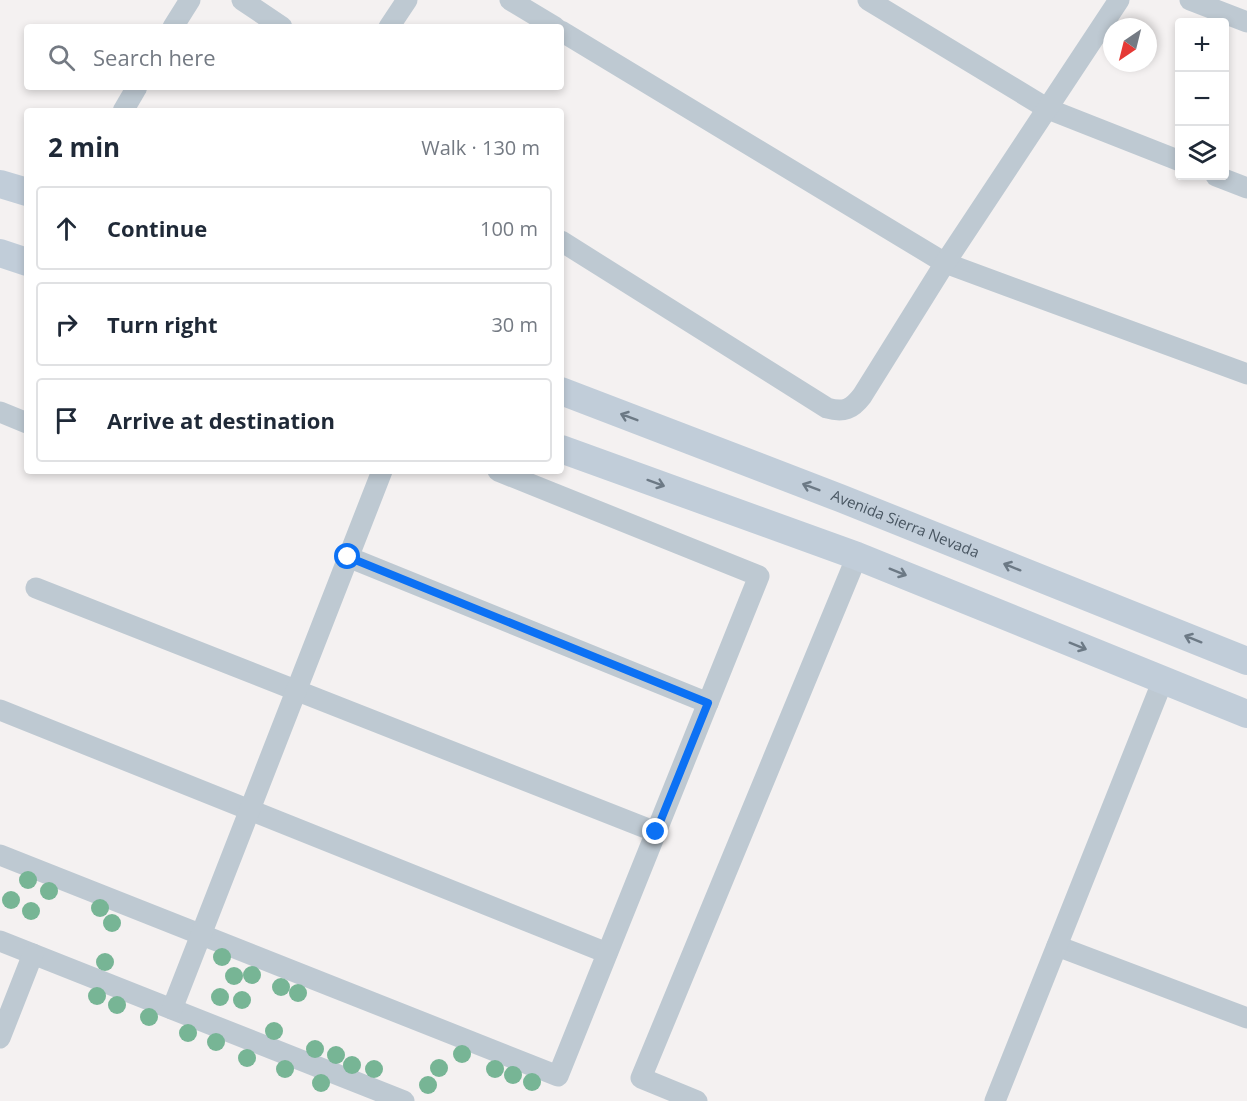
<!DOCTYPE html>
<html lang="en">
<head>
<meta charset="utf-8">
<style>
	body { margin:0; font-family:"Open Sans",sans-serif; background:#f6f6f7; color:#1f2937 }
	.controls { position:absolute; right:18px; top:18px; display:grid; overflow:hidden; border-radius:6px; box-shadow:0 3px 9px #0003 }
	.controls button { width:54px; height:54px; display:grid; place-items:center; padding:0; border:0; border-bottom:2px solid #e0e1e3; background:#fff; color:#1f2937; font:30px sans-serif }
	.compass { position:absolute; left:1103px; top:18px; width:54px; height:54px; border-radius:50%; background:#fff; box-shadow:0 3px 9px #0003; rotate:215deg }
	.stop { position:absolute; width:18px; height:18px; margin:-14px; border:4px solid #0c71f4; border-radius:50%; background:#fff }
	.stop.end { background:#0c71f4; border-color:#fff; box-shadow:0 2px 6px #0008 }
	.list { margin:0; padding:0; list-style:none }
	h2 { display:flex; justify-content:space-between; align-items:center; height:78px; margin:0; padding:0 24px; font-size:26px }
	h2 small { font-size:20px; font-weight:400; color:#747a83 }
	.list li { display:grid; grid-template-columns:39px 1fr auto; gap:18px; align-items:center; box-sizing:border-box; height:84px; margin:0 12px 12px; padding:0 12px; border:2px solid #e0e1e3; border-radius:6px }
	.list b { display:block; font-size:22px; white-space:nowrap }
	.list em { font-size:20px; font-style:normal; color:#747a83 }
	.icon { flex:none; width:33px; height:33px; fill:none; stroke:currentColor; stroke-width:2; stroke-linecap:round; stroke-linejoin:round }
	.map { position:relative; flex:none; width:1247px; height:1101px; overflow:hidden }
	.search { position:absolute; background:#fff; box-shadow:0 3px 9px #0003; left:24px; top:24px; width:540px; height:66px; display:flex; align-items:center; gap:15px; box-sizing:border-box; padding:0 21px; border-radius:6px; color:#747a83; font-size:22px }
	.panel { position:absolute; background:#fff; box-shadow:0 3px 9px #0003; left:24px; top:108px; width:540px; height:366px; border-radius:6px }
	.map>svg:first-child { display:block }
</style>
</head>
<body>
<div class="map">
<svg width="1247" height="1101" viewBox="0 0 1247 1101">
	<rect width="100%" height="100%" fill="#f4f1f1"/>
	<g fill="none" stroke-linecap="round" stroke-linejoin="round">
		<!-- street -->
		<g stroke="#bec9d2" stroke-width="21">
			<path d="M242 0 282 27"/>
			<path d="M510 0 555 27"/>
			<path d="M868 0 1048 109 1180 161"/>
			<path d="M1190 0 1247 22"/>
			<path d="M173 27 190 0"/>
			<path d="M389 27 407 0"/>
			<path d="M561 31 945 263 1247 374"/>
			<path d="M123 111 137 87"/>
			<path d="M1216 176 1247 188"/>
			<path d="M561 241 827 408C844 413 852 409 862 396L945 263 1119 0"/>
			<path d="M0 412 27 423"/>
			<path d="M348 557 708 703"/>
			<path d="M36 588 656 832"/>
			<path d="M0 710 607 953"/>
			<path d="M0 855 558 1076 759 576 498 471"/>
			<path d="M0 941 404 1101"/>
			<path d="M1057 946 1247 1018"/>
			<path d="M172 1009 382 471"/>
			<path d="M0 1038 33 954"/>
			<path d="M697 1101 641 1078 857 556"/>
			<path d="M995 1101 1163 680"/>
		</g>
		<!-- secondary -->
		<g stroke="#c1cdd9" stroke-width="28">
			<path d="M0 184 27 192"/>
			<path d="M0 253 27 262"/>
			<path id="s1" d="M561 391 840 498 1247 661"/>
			<path d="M561 449 857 556 1247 714"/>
		</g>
	</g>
	<!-- trees -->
	<g fill="#77b595">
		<circle cx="28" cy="880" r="9"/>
		<circle cx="49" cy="891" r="9"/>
		<circle cx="11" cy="900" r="9"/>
		<circle cx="100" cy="908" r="9"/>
		<circle cx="31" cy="911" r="9"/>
		<circle cx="112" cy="923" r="9"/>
		<circle cx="222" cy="957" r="9"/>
		<circle cx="105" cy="962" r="9"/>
		<circle cx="252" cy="975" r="9"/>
		<circle cx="234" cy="976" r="9"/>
		<circle cx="281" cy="987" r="9"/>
		<circle cx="298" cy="993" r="9"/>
		<circle cx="97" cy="996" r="9"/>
		<circle cx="220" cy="997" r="9"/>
		<circle cx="242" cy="1000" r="9"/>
		<circle cx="117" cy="1005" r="9"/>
		<circle cx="149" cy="1017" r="9"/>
		<circle cx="274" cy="1031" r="9"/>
		<circle cx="188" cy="1033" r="9"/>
		<circle cx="216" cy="1042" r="9"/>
		<circle cx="315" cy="1049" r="9"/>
		<circle cx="462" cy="1054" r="9"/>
		<circle cx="336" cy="1055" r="9"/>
		<circle cx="247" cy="1058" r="9"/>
		<circle cx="352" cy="1065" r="9"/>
		<circle cx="439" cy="1068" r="9"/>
		<circle cx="285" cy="1069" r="9"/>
		<circle cx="374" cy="1069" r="9"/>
		<circle cx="495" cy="1069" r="9"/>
		<circle cx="513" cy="1075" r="9"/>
		<circle cx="532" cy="1082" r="9"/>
		<circle cx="321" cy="1083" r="9"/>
		<circle cx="428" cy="1085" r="9"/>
	</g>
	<!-- one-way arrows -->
	<defs><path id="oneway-shaft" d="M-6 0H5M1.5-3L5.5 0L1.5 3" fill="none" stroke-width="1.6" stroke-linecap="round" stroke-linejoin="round" transform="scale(1.5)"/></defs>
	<g stroke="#6c7985">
		<use href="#oneway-shaft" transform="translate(629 417) rotate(-159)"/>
		<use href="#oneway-shaft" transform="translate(656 483) rotate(20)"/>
		<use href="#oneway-shaft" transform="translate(811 487) rotate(-159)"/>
		<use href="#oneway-shaft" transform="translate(1012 567) rotate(-158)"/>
		<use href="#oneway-shaft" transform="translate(898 572) rotate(22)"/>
		<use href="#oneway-shaft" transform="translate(1193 639) rotate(-158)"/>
		<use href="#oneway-shaft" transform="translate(1078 646) rotate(22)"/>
	</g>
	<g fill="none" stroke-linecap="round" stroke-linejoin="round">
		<!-- route -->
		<path stroke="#0c71f4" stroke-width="8" d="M348 557 708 703 656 832"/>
	</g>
	<g text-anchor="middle" stroke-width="6" stroke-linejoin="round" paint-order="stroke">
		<!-- street labels -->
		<g font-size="15" fill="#485561" stroke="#fff">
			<text dy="5" stroke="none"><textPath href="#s1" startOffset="369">Avenida Sierra Nevada</textPath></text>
		</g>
	</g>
</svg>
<div class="controls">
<button>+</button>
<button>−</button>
<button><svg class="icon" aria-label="layers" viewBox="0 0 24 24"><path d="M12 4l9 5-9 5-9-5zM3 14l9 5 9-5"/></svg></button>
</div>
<svg class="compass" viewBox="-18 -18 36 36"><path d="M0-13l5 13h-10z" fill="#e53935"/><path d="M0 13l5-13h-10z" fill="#747a83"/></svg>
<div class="stop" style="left:348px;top:557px"></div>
<div class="stop end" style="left:656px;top:832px"></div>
<div class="search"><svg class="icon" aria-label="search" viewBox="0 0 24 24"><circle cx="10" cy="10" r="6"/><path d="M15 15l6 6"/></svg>Search here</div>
<section class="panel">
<h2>2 min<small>Walk · 130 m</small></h2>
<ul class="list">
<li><svg class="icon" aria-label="ahead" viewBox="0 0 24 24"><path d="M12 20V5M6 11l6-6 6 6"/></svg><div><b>Continue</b></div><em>100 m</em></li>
<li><svg class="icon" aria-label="right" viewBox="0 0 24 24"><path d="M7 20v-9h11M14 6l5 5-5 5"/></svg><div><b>Turn right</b></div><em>30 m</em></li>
<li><svg class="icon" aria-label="arrive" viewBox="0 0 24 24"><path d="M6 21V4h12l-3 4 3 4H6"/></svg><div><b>Arrive at destination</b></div></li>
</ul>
</section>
</div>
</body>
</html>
